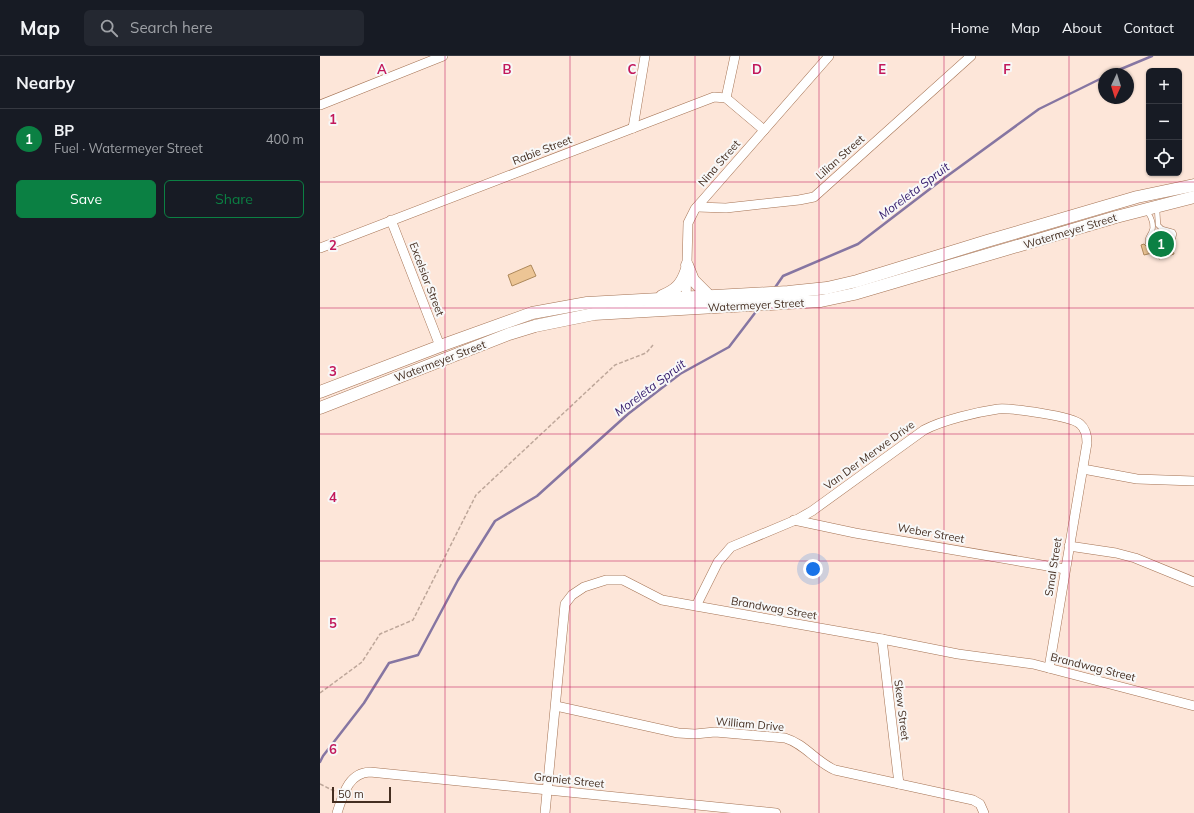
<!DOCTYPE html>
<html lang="en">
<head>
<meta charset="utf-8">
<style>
	body { margin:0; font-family:Mulish,sans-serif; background:#242831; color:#f1f3f6 }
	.controls { position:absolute; right:12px; top:12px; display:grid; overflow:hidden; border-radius:6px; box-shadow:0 1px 3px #0004 }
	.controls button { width:36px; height:36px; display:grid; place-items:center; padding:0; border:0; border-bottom:1px solid #363941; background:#171b24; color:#f1f3f6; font:20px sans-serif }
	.compass { position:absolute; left:778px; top:12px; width:36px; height:36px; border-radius:50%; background:#171b24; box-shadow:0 1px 3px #0004; rotate:184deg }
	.scale { position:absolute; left:12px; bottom:10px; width:59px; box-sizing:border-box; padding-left:4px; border:2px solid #442e21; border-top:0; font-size:11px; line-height:14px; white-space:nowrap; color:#442e21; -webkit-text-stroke:3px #f8f8f8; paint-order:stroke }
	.you { position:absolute; left:493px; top:513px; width:14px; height:14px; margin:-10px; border:3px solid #fff; border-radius:50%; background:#1a73e8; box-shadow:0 0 0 6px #1a73e833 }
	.badge { display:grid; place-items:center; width:26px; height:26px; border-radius:50%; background:#0b8043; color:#fff; font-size:13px; font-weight:700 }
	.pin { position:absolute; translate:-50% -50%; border:2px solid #fff; box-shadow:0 1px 4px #0006 }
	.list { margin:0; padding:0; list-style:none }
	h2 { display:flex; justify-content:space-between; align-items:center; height:52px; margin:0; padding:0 16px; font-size:17px }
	h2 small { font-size:13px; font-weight:400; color:#9ea1a6 }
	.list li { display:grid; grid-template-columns:26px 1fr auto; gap:12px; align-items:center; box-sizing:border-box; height:60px; padding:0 16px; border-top:1px solid #363941 }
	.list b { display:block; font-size:15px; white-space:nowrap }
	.list p { margin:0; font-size:13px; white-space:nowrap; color:#9ea1a6 }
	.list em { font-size:13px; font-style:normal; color:#9ea1a6 }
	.actions { display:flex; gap:8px; padding:12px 16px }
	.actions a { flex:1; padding:9px 0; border:1px solid #0b8043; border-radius:6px; text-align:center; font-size:14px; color:#0b8043 }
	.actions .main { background:#0b8043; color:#fff }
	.icon { flex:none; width:22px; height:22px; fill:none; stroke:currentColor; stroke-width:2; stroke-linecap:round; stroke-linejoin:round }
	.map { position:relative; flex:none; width:874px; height:757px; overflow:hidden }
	header { display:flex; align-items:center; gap:24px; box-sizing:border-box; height:56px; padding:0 20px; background:#171b24; border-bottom:1px solid #363941 }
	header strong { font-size:19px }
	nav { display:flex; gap:22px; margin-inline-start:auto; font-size:14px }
	.search { width:280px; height:36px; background:#242831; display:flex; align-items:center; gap:10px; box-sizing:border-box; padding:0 14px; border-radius:6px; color:#9ea1a6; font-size:15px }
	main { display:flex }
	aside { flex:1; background:#171b24 }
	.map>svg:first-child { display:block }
</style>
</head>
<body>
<header>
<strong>Map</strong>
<div class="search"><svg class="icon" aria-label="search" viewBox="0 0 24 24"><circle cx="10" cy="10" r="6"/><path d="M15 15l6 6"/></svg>Search here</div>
<nav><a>Home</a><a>Map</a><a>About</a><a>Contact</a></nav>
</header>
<main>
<aside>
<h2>Nearby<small></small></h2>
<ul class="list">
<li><span class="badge">1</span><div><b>BP</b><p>Fuel · Watermeyer Street</p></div><em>400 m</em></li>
</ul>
<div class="actions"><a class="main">Save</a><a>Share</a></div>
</aside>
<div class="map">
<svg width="874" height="757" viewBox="0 0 874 757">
	<rect width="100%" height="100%" fill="#fde6d9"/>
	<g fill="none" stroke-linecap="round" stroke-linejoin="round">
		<!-- stream -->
		<g stroke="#8676a2" stroke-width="2.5">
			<path d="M789 18 832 0"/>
			<path d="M454 233 463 220 538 188 619 126 719 53 784 21"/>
			<path d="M0 706 3 700 44 647 69 607 98 599 138 524 175 465 217 440 308 358 360 318 409 291 438 253"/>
		</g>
	</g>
	<!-- building -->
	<g fill="#edc595" stroke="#ad885a">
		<path d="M850 180V183L854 186 855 190 852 191 854 198 839 203 836 196 824 199 821 189 824 188 826 190 829 191 831 189 832 185Z"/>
		<path d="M211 209 216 220 192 230 188 219Z"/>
	</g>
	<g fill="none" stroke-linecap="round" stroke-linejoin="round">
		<!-- lane casing -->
		<g stroke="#a47253" stroke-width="5.5">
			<g id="lane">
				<path d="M837 152 838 169 842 173 853 176 854 178 853 182"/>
				<path d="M827 155C831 161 835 170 831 177 829 181 827 182 828 187"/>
			</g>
		</g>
		<!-- street casing -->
		<g stroke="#a47253" stroke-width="10">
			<g id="street">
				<path d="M406 42 415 0"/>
				<path d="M0 49 123 0"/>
				<path d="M313 72 325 0"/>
				<path d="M377 151 406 152 479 144 494 141 651 0"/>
				<path d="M71 164 120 290"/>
				<path d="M0 192 394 41 406 42 444 74"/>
				<path d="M366 246 368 167 375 153 509 0"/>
				<path d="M763 413 817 423 874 425"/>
				<path d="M474 464 535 477 745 513"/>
				<path d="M749 490 796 497 815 502 874 526"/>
				<path d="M376 550 398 506 411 491 478 463 492 455 604 374C623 364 657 356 678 353 692 352 751 360 760 368 766 373 767 380 767 387L729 612"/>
				<path d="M562 583 579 728"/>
				<path d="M236 650 358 677 375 678 395 676 465 682C485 688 496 706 515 714L653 744 660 748 664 757"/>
				<path d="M17 757C23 739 28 717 50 716L456 757"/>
				<path d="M225 757 245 548 252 539 264 531 286 524H303L342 544 562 583 638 598 713 608 874 650"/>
			</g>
		</g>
		<!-- secondary casing -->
		<g stroke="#a47253" stroke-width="13">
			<g id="secondary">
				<path d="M367 209 373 224 388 239"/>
				<path d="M342 240C357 234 362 228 367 213"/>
				<path d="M0 336 120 290 212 257 267 247 468 236 507 232 537 225 667 185 817 141 874 129"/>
				<path d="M0 352 189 278 215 270 274 258 501 245 534 238 796 161 874 141"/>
			</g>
		</g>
		<!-- path -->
		<g stroke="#bea79a" stroke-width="1.5" stroke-dasharray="4 2" stroke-linecap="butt">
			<path d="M0 637 42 606 60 578 93 564 156 439 295 309 326 297 333 289"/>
			<path d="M0 728 16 736"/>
		</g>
		<!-- lane -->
		<use href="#lane" stroke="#fff" stroke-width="4.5"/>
		<!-- street -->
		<use href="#street" stroke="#fff" stroke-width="9"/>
		<!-- secondary -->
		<use href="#secondary" stroke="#fff" stroke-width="12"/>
	</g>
	<!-- grid -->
	<path fill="none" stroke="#c2185b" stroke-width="1" stroke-opacity="0.55" d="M125 0V757M250 0V757M375 0V757M499 0V757M624 0V757M749 0V757M0 126H874M0 252H874M0 378H874M0 505H874M0 631H874"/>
	<g text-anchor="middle" stroke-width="4" stroke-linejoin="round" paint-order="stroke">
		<!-- street labels -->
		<g font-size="11" fill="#442e21" stroke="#f8f8f8">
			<text transform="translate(222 94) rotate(-21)" y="4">Rabie Street</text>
			<text transform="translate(520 101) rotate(-42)" y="4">Lilian Street</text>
			<text transform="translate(399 107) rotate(-49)" y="4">Nina Street</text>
			<text transform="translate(750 175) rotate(-17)" y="4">Watermeyer Street</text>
			<text transform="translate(107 223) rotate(69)" y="4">Excelsior Street</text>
			<text transform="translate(436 249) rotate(-3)" y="4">Watermeyer Street</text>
			<text transform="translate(120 305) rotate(-21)" y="4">Watermeyer Street</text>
			<text transform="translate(549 399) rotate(-36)" y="4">Van Der Merwe Drive</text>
			<text transform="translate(611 477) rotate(10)" y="4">Weber Street</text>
			<text transform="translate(733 511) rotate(-81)" y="4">Smal Street</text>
			<text transform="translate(454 552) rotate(10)" y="4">Brandwag Street</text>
			<text transform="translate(773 611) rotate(14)" y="4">Brandwag Street</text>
			<text transform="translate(582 654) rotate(83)" y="4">Skew Street</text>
			<text transform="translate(430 668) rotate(5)" y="4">William Drive</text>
			<text transform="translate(249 724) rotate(6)" y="4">Graniet Street</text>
		</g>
		<!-- water labels -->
		<g font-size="12" font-style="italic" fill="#3a2170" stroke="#f8f8f8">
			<text transform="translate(594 135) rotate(-37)" y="4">Moreleta Spruit</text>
			<text transform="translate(330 332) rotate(-37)" y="4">Moreleta Spruit</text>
		</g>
	</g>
	<g font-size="13" text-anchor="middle" font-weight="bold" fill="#c2185b" stroke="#f8f8f8" stroke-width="4" stroke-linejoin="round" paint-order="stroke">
		<text x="62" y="18">A</text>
		<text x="187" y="18">B</text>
		<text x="312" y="18">C</text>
		<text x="437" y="18">D</text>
		<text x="562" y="18">E</text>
		<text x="687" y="18">F</text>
		<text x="13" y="68">1</text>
		<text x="13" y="194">2</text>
		<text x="13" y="320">3</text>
		<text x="13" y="446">4</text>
		<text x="13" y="572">5</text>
		<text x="13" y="698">6</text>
	</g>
</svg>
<div class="controls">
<button>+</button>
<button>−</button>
<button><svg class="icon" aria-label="locate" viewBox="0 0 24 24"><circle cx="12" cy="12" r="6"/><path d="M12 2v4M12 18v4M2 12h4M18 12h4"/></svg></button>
</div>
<svg class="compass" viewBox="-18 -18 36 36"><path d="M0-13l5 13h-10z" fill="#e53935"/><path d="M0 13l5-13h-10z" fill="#9ea1a6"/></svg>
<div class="scale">50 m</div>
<div class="you"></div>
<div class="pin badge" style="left:841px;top:188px">1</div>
</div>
</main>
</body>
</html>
